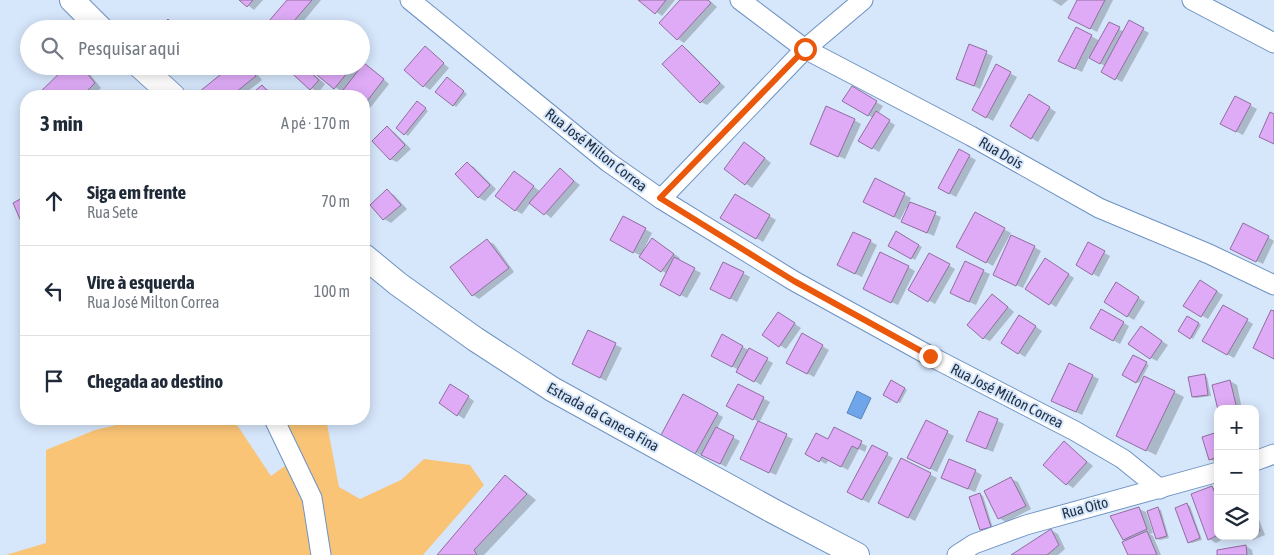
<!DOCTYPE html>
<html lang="pt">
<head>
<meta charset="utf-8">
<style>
	body { margin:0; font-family:"Asap Condensed",sans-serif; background:#f2f2f3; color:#1f2937 }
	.controls { position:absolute; right:15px; bottom:15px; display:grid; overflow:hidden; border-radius:10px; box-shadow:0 2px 12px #0003 }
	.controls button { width:45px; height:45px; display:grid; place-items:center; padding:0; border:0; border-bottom:1px solid #e0e1e3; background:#fff; color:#1f2937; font:25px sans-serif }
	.stop { position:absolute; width:15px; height:15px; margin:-11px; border:4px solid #ea580c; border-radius:50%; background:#fff }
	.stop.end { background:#ea580c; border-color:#fff; box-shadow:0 1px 5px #0008 }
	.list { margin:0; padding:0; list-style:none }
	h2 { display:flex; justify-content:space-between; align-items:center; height:65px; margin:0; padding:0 20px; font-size:21px }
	h2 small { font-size:16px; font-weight:400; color:#747a83 }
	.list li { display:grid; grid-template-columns:32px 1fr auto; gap:15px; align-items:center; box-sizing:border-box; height:90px; padding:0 20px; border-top:1px solid #e0e1e3 }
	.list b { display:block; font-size:19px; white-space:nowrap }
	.list p { margin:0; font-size:16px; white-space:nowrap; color:#747a83 }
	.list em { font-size:16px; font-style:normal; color:#747a83 }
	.icon { flex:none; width:28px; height:28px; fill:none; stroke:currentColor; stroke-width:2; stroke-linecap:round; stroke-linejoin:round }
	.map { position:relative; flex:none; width:1274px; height:555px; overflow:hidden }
	.search { position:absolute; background:#fff; box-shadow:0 2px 12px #0003; left:20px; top:20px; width:350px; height:55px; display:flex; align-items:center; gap:12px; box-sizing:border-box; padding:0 18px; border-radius:28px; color:#747a83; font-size:19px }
	.panel { position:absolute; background:#fff; box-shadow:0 2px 12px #0003; left:20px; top:90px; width:350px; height:335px; border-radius:20px }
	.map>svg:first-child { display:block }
</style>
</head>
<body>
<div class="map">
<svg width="1274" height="555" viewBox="0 0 1274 555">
	<rect width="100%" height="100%" fill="#d6e6fb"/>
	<!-- green -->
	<path fill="#fac476" d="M142 419H233L271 476 289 463 272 419H326L339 487 360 499 401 480 424 459 470 465 484 485 423 555H6L46 543V450L95 430Z"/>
	<!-- water -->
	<path fill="#6fa6eb" stroke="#5883b9" d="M857 391 871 398 861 419 847 413Z"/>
	<!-- shadow -->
	<g fill="#0003">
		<path d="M241 0H263L254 10Z"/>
		<path d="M288 0H321L297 29H263Z"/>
		<path d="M640 0H675L662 16Z"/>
		<path d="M681 0H709L717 7 684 43 678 39 660 23Z"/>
		<path d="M1052 0H1068L1061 6Z"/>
		<path d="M1078 0H1113L1097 32 1069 17Z"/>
		<path d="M1130 22 1149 33 1122 82 1102 71 1105 66 1089 57 1082 72 1066 64 1076 28 1100 41 1109 23 1124 32Z"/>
		<path d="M682 46 688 50 725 87 707 105 701 102Z"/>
		<path d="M969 46 993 56 980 89 957 78Z"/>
		<path d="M425 48 449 68 430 90 424 86Z"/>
		<path d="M69 66H83L101 88 92 96H38Z"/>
		<path d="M167 66H182L175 72Z"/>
		<path d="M233 66H251L262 80 242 96H204L201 93Z"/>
		<path d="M285 66H304L325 84 318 93Z"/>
		<path d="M351 66 358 72 371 68 389 84 367 112 364 110V96H345L342 93V92L313 70Z"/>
		<path d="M997 66 1017 77 993 121 973 110Z"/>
		<path d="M450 81 467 94 456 107 454 105Z"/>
		<path d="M262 86 269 90 274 96H251Z"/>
		<path d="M852 88 883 106 878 114 895 125 879 152 860 140 873 118 844 101Z"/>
		<path d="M1030 96 1056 112 1038 142 1011 126Z"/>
		<path d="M1235 97 1257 109 1243 135 1222 124Z"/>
		<path d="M420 104 428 111 408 136 397 128Z"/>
		<path d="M854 120 861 124 845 159 818 147Z"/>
		<path d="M387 128 394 132 411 149 397 162 390 159Z"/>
		<path d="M751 147 771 163 752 188 726 169Z"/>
		<path d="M960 151 976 160 956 197 939 188Z"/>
		<path d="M467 163 474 167 496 189 485 201 478 197Z"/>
		<path d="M560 170 580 185 551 218 531 202 522 214 515 210 521 177 541 192Z"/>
		<path d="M876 180 911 198 909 203 941 217 934 236 903 222 908 209 906 208 900 220 871 205Z"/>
		<path d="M387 191 394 195 407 209 391 223 384 219 372 205Z"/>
		<path d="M735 196 776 220 763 242 722 218Z"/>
		<path d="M976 214 1011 233 993 266 958 246Z"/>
		<path d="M623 217 652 233 644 249 645 250 659 243 680 258 678 261 701 273 687 298 661 285 667 274 641 256 611 240Z"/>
		<path d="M896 233 922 247 915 260 889 245Z"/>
		<path d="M1268 237 1274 241 1263 264 1238 252Z"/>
		<path d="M487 241 494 244 514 272 479 299 473 295Z"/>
		<path d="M870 241 877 245 862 277 845 269Z"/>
		<path d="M1088 244 1110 256 1099 277 1077 265Z"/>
		<path d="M1034 247 1041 251 1023 288 1001 278Z"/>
		<path d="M929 254 955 269 935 304 910 289Z"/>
		<path d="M724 263 750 277 737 302 711 288Z"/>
		<path d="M1052 264 1074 278 1056 307 1027 289Z"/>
		<path d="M908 267 915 271 898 305 871 292Z"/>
		<path d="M983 271 990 274 976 305 958 297Z"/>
		<path d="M1200 281 1223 295 1208 319 1185 306Z"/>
		<path d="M1123 288 1145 302 1134 320 1127 316Z"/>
		<path d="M999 299 1014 312 990 341 983 338Z"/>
		<path d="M1223 306 1253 324 1234 358 1204 341Z"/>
		<path d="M1102 311 1129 326 1120 344 1092 328Z"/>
		<path d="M785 317 801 328 786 349 764 335Z"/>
		<path d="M1188 317 1201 325 1193 339 1180 331Z"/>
		<path d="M1026 320 1042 331 1025 357 1002 342Z"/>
		<path d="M1147 331 1168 345 1157 361 1151 358Z"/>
		<path d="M589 332 622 348 606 381 574 363Z"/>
		<path d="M803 335 829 350 814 377 788 363Z"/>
		<path d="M722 336 773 363 761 385 738 371 739 370 712 356Z"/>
		<path d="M1133 357 1149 365 1139 383 1124 375Z"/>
		<path d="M1070 365 1099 379 1082 415 1059 404Z"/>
		<path d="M1204 375 1207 377 1211 396 1196 398 1193 397Z"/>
		<path d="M1230 381 1237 385 1242 409H1219Z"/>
		<path d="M892 382 907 390 900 403 885 395Z"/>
		<path d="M738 385 770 402 759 423 793 439 776 475 748 462 759 422 734 409Z"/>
		<path d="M457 389 474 401 464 419 441 403Z"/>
		<path d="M1174 392 1184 397 1156 455 1127 441Z"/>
		<path d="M684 395 723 417 717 429 740 441 726 467 703 455 702 456 662 434Z"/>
		<path d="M979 412 1004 424 993 452 974 444Z"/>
		<path d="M926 421 954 436 937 472 915 461Z"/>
		<path d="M1218 433V462L1216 463 1210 459Z"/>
		<path d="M828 441 861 443 867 446 865 452 859 449 848 470 829 460 826 464 807 454Z"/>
		<path d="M1064 443 1093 466 1073 488 1067 484Z"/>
		<path d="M873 447 893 458 869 503 848 492Z"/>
		<path d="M902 460 937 478 915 521 886 506Z"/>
		<path d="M975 471 982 475 975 492 942 478Z"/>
		<path d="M505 477 515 483 536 500 484 555H439Z"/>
		<path d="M1011 479 1018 482 1031 509 1006 522 999 518Z"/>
		<path d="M1212 487 1218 491V536H1229L1216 543 1209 539Z"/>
		<path d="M980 494 983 496 993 528 984 531 981 529Z"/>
		<path d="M1187 505 1190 506 1202 540 1192 543 1189 542Z"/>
		<path d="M1139 509 1146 512 1153 533 1150 534 1153 536 1161 555H1129L1125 542 1112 517Z"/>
		<path d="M1158 509 1161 510 1169 538 1160 540 1157 539Z"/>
		<path d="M1255 509 1265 535 1253 540 1246 536H1255Z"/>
		<path d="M1051 530 1058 534 1065 549 1058 555H1013Z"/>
		<path d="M1246 546 1252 550 1253 555H1219Z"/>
	</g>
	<!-- building -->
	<g fill="#dfabf7" stroke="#906ea0">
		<path d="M239 0H253L247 7Z"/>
		<path d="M287 0H312L287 29H262Z"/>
		<path d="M638 0H666L655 14Z"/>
		<path d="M680 0H708L711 3 677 40 659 23Z"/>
		<path d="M1077 0H1105L1090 29 1068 18Z"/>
		<path d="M168 19 177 29H158Z"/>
		<path d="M1129 20 1144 28 1115 80 1101 72Z"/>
		<path d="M1109 22 1120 27 1100 64 1089 58Z"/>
		<path d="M1076 27 1092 35 1075 69 1058 61Z"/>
		<path d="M969 44 987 51 974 86 956 79Z"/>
		<path d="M682 45 720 83 700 103 662 64Z"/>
		<path d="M425 46 444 63 423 87 404 70Z"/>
		<path d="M364 63 384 79 364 105V96H343L340 94Z"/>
		<path d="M996 64 1011 72 986 118 972 110Z"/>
		<path d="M67 66H81L95 83 82 96H36Z"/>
		<path d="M231 66H249L256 76 231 96H202L199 92Z"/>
		<path d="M284 66H303L319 80 310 90Z"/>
		<path d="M314 66H351L352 67 334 89 311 70Z"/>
		<path d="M447 77 464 91 453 106 435 92Z"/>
		<path d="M262 85 272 96H249Z"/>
		<path d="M852 86 877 101 868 116 842 101Z"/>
		<path d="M1029 94 1050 107 1031 139 1010 126Z"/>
		<path d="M1235 96 1251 104 1236 132 1220 124Z"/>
		<path d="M417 101 426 108 404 135 396 128Z"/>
		<path d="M826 106 855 119 838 157 810 144Z"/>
		<path d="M876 111 890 120 872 149 858 141Z"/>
		<path d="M1270 112 1274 114V144L1259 137Z"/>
		<path d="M387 126 405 145 390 160 372 141Z"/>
		<path d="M744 142 765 158 745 185 724 169Z"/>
		<path d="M959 149 970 155 949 194 938 188Z"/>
		<path d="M467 162 490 185 478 198 455 174Z"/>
		<path d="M560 168 574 181 544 215 529 203Z"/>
		<path d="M514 171 534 186 515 211 495 196Z"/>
		<path d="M875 178 905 193 894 217 863 202Z"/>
		<path d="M387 189 401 205 383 220 370 205Z"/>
		<path d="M735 194 770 215 756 239 720 218Z"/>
		<path d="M26 196V233L13 203Z"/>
		<path d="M910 202 936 212 927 233 901 222Z"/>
		<path d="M975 212 1005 228 986 263 956 247Z"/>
		<path d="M623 216 646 228 633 253 610 240Z"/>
		<path d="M1243 223 1269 236 1256 262 1230 249Z"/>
		<path d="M896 231 919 245 911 259 888 246Z"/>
		<path d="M853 232 871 240 855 274 837 265Z"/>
		<path d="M1011 235 1035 246 1016 286 993 275Z"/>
		<path d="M652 238 674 254 661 272 639 257Z"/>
		<path d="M487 239 509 268 472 296 450 267Z"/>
		<path d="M1088 242 1105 251 1092 275 1076 265Z"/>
		<path d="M880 252 909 266 891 303 863 289Z"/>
		<path d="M929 253 950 264 928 302 908 290Z"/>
		<path d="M674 257 695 268 680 296 660 285Z"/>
		<path d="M1045 258 1069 274 1049 305 1025 289Z"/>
		<path d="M965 261 984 270 969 302 950 293Z"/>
		<path d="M723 262 744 272 730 299 710 289Z"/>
		<path d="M1200 280 1217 291 1201 317 1183 306Z"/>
		<path d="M1116 282 1139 297 1127 317 1104 302Z"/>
		<path d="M992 294 1008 307 983 339 967 325Z"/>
		<path d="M1223 305 1248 319 1227 355 1202 341Z"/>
		<path d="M1101 309 1124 322 1113 341 1090 328Z"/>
		<path d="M1271 310 1274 311V359L1253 348Z"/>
		<path d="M778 312 795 323 779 347 762 335Z"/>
		<path d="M1019 315 1036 326 1018 354 1001 343Z"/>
		<path d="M1187 316 1199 323 1190 339 1178 331Z"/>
		<path d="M1141 326 1162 341 1150 359 1128 344Z"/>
		<path d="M588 330 616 343 600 378 572 364Z"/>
		<path d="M802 333 823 345 807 374 786 363Z"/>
		<path d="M722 334 743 346 732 367 711 356Z"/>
		<path d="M749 348 768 358 754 382 736 372Z"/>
		<path d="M1133 355 1147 362 1136 383 1122 375Z"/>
		<path d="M1069 363 1093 375 1076 412 1051 401Z"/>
		<path d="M1205 374 1208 395 1192 397 1188 377Z"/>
		<path d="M1144 376 1175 391 1146 451 1116 436Z"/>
		<path d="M891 380 905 388 897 403 883 395Z"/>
		<path d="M1230 380 1237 409 1218 410 1212 385Z"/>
		<path d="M450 384 469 396 457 416 439 403Z"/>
		<path d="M738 384 764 397 753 420 726 406Z"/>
		<path d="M683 394 718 413 695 454 661 435Z"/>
		<path d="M979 411 998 419 986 449 966 441Z"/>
		<path d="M926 420 948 431 930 469 907 458Z"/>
		<path d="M758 421 787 434 769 473 740 459Z"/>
		<path d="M716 427 734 436 720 464 701 455Z"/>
		<path d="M834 427 862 441 858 449 852 446 841 467 822 457 819 462 805 454 816 433 828 439Z"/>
		<path d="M1218 432V457L1209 460 1202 437Z"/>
		<path d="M1064 441 1087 462 1066 485 1043 465Z"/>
		<path d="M872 445 888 453 862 500 847 492Z"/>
		<path d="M901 458 931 473 908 518 878 503Z"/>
		<path d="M949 459 976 470 968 489 941 478Z"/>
		<path d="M505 475 527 494 474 550 477 555H437Z"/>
		<path d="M1011 477 1026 506 998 519 984 491Z"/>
		<path d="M1212 486 1218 500V535L1208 540 1191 494Z"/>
		<path d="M980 493 991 527 980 530 969 497Z"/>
		<path d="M1187 503 1200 538 1188 543 1175 508Z"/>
		<path d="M1139 507 1147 529 1123 540 1110 516Z"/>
		<path d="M1158 507 1167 536 1156 539 1147 511Z"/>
		<path d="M1255 520 1260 531 1255 533Z"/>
		<path d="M1051 529 1059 545 1047 555H1011Z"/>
		<path d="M1147 531 1157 555H1128L1122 542Z"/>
		<path d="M1246 545 1247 555H1217V550Z"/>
	</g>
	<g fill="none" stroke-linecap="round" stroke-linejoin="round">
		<!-- minor casing -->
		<g stroke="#6d92c2" stroke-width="21">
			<g id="minor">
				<path d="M410 0 608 162 661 199 794 281 930 356 1075 431 1123 459 1160 489"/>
				<path d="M740 0 805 49 971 136 1099 208 1209 254 1274 285"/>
				<path d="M1192 0 1274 43"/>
				<path d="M661 199 805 49 863 0"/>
				<path d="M274 419 312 498 321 555"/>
				<path d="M1255 461 1274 454"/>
				<path d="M957 555 974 544 1026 525 1218 472"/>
			</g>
		</g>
		<!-- tertiary casing -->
		<g stroke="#6d92c2" stroke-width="26">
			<g id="tertiary">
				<path d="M72 0 101 29"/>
				<path d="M140 66 173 96"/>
				<path d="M364 256 398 284 475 339 552 389 773 511 857 555"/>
			</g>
		</g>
		<!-- minor -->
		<use href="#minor" stroke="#fff" stroke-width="19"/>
		<!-- tertiary -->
		<use href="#tertiary" stroke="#fff" stroke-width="24"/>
	</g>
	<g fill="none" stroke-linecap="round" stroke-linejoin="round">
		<!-- route -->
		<path stroke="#ea580c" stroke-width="6" d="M805 49 660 198 794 281 930 356"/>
	</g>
	<g text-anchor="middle" stroke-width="4" stroke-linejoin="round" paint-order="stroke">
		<!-- street labels -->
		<g font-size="15" fill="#223145" stroke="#d6e6fb">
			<text transform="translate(596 150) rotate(38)" y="5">Rua José Milton Correa</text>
			<text transform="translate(1001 153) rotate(30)" y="5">Rua Dois</text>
			<text transform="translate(1007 396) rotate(27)" y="5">Rua José Milton Correa</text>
			<text transform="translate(603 417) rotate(29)" y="5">Estrada da Caneca Fina</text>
			<text transform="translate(1085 508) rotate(-15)" y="5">Rua Oito</text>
		</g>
	</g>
</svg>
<div class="controls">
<button>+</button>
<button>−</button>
<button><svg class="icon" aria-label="layers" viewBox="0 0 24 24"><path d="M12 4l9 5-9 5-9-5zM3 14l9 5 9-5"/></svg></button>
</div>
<div class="stop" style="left:805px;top:49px"></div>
<div class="stop end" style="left:930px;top:356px"></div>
<div class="search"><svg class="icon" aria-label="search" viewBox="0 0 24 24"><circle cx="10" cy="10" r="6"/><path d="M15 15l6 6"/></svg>Pesquisar aqui</div>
<section class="panel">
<h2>3 min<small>A pé · 170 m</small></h2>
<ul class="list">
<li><svg class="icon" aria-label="ahead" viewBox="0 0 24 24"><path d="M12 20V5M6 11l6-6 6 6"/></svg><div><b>Siga em frente</b><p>Rua Sete</p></div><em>70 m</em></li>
<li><svg class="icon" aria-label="left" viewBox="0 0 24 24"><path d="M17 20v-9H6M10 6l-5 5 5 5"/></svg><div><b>Vire à esquerda</b><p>Rua José Milton Correa</p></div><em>100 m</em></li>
<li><svg class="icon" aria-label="arrive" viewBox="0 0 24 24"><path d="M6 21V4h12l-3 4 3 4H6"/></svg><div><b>Chegada ao destino</b></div></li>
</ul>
</section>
</div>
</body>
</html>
